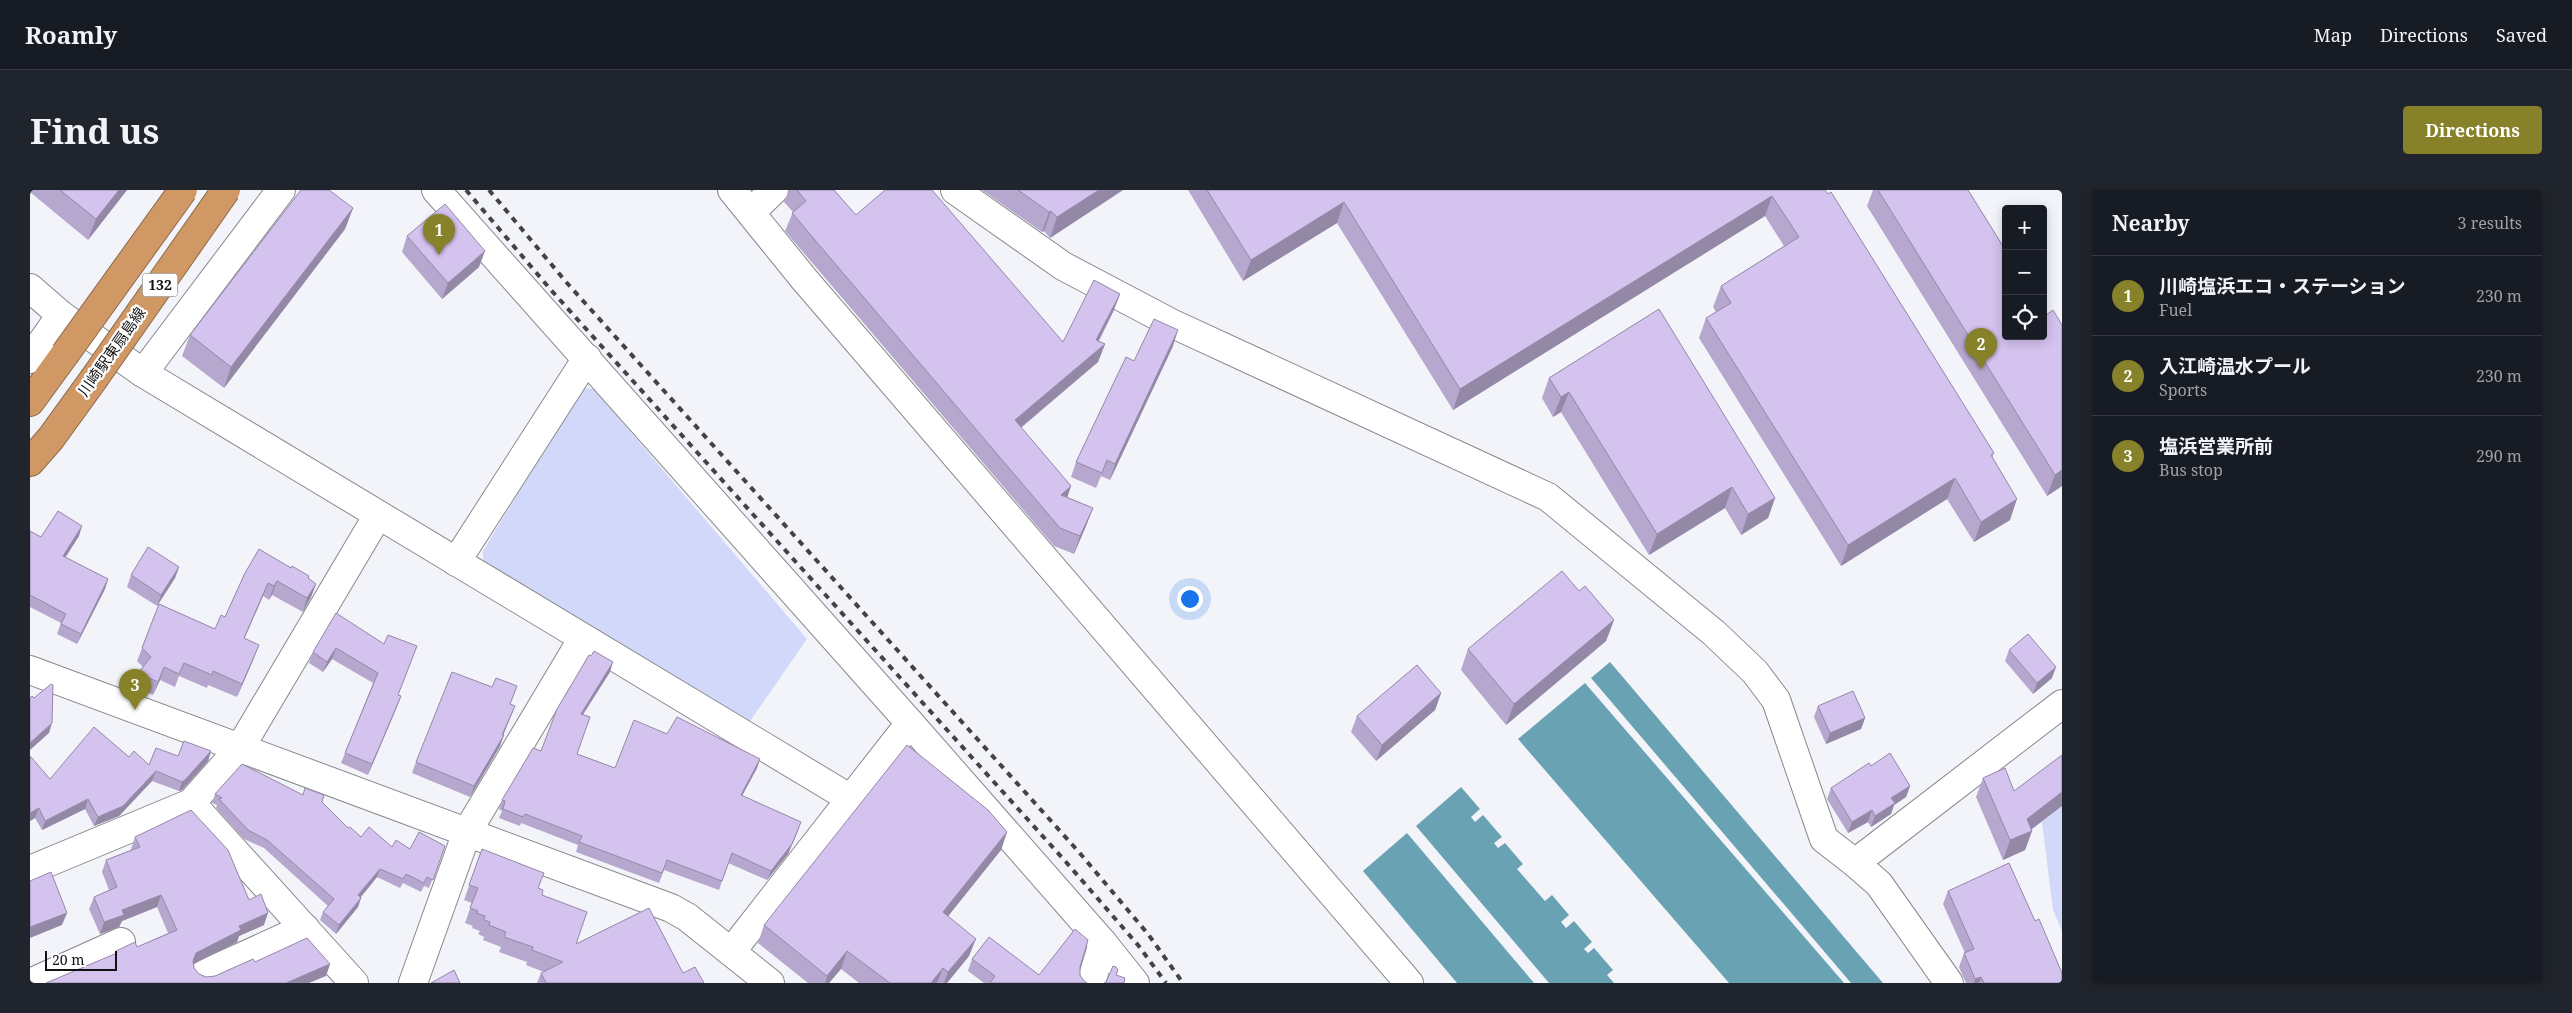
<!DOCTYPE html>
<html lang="en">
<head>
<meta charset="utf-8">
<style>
	body { margin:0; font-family:"Noto Serif","Noto Sans JP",serif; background:#20242c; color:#f1f3f6 }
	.controls { position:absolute; right:15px; top:15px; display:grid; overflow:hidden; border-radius:5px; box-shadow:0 2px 12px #0003 }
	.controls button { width:45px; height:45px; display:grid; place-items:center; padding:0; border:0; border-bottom:1px solid #363941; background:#171b24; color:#f1f3f6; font:25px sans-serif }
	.scale { position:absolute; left:15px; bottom:12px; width:72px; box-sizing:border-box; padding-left:5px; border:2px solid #121214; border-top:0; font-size:14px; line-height:18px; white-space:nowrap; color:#121214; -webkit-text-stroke:4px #fff; paint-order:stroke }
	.you { position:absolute; left:1159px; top:408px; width:18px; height:18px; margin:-12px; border:4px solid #fff; border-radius:50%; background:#1a73e8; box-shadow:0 0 0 8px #1a73e833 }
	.badge { display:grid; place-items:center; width:32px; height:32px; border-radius:50%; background:#878129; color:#fff; font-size:16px; font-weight:700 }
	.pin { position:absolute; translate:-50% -41px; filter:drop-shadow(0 1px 2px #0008) }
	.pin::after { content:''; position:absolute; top:26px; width:18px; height:15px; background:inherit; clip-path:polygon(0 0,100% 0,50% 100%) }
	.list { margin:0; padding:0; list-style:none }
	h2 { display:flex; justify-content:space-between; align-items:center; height:65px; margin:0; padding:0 20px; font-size:21px }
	h2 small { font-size:16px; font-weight:400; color:#9ea1a6 }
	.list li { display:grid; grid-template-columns:32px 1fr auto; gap:15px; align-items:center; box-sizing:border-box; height:80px; padding:0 20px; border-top:1px solid #363941 }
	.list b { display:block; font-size:19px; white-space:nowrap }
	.list p { margin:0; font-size:16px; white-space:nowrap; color:#9ea1a6 }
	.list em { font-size:16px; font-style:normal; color:#9ea1a6 }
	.icon { flex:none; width:28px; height:28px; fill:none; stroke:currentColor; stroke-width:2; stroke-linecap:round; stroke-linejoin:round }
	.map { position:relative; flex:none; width:2032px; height:793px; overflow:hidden; border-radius:5px }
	header { display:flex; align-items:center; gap:30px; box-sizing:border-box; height:70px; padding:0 25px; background:#171b24; border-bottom:1px solid #363941 }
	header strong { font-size:24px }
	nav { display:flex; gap:28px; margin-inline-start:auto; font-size:18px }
	.intro { display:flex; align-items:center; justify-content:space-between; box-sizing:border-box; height:120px; padding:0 30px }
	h1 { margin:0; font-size:35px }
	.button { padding:12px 22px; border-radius:5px; background:#878129; color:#fff; font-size:18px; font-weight:700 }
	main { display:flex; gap:30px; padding:0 30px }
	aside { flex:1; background:#171b24; border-radius:5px; box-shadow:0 2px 12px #0003 }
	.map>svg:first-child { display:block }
</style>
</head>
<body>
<header>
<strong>Roamly</strong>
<nav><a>Map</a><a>Directions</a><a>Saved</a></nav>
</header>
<div class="intro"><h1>Find us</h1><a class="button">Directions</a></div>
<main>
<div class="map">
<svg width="2032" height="793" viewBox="0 0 2032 793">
	<rect width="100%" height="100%" fill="#f3f4f9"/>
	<!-- green -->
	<g fill="#d2d8f9">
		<path d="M552 198 564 199 777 449 716 537 453 376V361Z"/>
		<path d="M2032 616V741L2023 720 2012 632Z"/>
	</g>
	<!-- water -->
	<g fill="#69a2b3">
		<path d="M1580 472 1853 793H1821L1561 488Z"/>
		<path d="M1555 493 1814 793H1699L1488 549Z"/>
		<path d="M1431 597 1450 619 1441 627 1445 632 1453 625 1472 647 1464 653 1468 658 1475 653 1493 674 1487 679 1515 711 1522 705 1539 725 1531 732 1536 738 1544 731 1562 752 1554 759 1558 763 1564 758 1583 780 1577 785 1584 793H1519L1386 636Z"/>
		<path d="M1377 643 1504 793H1427L1333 681Z"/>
	</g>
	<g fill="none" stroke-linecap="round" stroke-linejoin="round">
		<!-- minor casing -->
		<g stroke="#88898d" stroke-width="30">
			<g id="minor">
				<path d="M406 0 880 533 1073 753 1105 793"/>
				<path d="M702 0 774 89 1379 793"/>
				<path d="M925 0 1033 76 1141 133 1518 307 1684 443 1725 482 1746 510 1794 649 1825 673 2032 514"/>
				<path d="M721 22 744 0"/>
				<path d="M0 98 31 125 113 183 821 609"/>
				<path d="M0 169 31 125"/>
				<path d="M113 183 251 0"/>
				<path d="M426 372 557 168"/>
				<path d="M0 480 641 718 657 727 740 793"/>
				<path d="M161 613 324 793"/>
				<path d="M1825 673 1849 694 1919 793"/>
				<path d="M0 680 161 613 210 558 348 325"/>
				<path d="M701 762 880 533"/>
				<path d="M174 784 275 738"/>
				<path d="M0 793 91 752"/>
				<path d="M383 793 437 642 553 448"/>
				<path d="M1061 793 1073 753"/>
			</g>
		</g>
		<!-- highway casing -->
		<g stroke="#8d6949" stroke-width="30">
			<g id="highway">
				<path d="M0 212 35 164"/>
				<path d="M0 272 21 248 63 190"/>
			</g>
		</g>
		<!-- minor -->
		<use href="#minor" stroke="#fff" stroke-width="28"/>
		<!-- highway -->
		<use href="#highway" stroke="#cf9865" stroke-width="28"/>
		<!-- rail -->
		<g stroke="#434346" stroke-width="4" stroke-dasharray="6 6" stroke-linecap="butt">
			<path d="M436 0 521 100 1036 672 1108 755 1136 793"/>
			<path d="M459 0 537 93 1048 661 1118 744 1153 793"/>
		</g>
		<!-- highway-bridge casing -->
		<g stroke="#8d6949" stroke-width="30" stroke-linecap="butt">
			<g id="highway-bridge">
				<path d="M35 164 153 0"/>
				<path d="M63 190 196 0"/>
			</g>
		</g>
		<!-- highway-bridge -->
		<use href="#highway-bridge" stroke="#cf9865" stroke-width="28"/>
	</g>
	<!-- wall -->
	<g fill="#b6a7ce">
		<path d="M0 0H97L58 50 0 2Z"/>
		<path d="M759 0H804L826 25 1033 152 1090 104 1083 122 1069 151 1075 154 1068 172 991 238 1041 296 1037 307 1063 318 1056 336 1044 364 1024 356 755 41 763 22 754 12Z"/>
		<path d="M952 0H1093L1020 48 1014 41 1012 42Z"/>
		<path d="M1158 0H1795L1964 263 1962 268 1980 330 1944 352 1917 309 1811 376 1669 148 1676 128 1686 122 1683 117 1691 96 1754 56 1735 26 1423 220 1307 33 1213 91Z"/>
		<path d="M1843 0H1938L2016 125 2032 135V296L2017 306 1837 16Z"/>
		<path d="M323 18 315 39 194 198 152 166 160 145Z"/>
		<path d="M377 46 449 77 412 109 372 62Z"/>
		<path d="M1143 156 1080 290 1071 286 1066 298 1041 287 1046 272 1104 171Z"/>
		<path d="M1519 188 1745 308 1738 328 1711 345 1695 318 1619 365 1531 222 1523 227 1512 208Z"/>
		<path d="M0 341 11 347 49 346 35 367 78 389 75 399 47 454 27 444 31 433 0 417Z"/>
		<path d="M149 377 145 388 127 416 97 397 101 385Z"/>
		<path d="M261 378 279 386 278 389 286 394 281 407 273 422 242 405 239 410 233 406 214 448 224 468 207 507 178 495 177 498 149 486 145 497 130 490 123 505 103 496 108 483 113 477 107 471 129 414 185 439 195 427 215 383Z"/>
		<path d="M1549 401 1584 430 1576 451 1476 535 1431 480 1438 459Z"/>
		<path d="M306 423 368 505 371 506 338 585 311 573 343 493 302 469 293 482 279 473 283 462Z"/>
		<path d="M1979 460 2022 488 2003 504 1975 471Z"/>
		<path d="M580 482 553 525 547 564 585 578 637 544 730 569 727 578 712 606 768 641 758 664 737 690 698 673 689 700 634 680 629 693 546 662 548 655 491 633 490 636 469 628 472 621 469 619 472 610 511 561Z"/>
		<path d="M1411 503 1405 520 1346 571 1321 542 1327 526Z"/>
		<path d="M480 514 485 516 473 545H474L470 556 440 607 382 583 386 572Z"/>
		<path d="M1788 516 1835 528 1831 539 1796 554 1784 527Z"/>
		<path d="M181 561 178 571 152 600 149 601 122 591 89 626 64 636 55 619 12 640 5 628 0 631 20 589 99 567 119 575 148 566Z"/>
		<path d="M2032 565V616L2001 640 2002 641 1995 660 1973 670 1946 607 1953 588 1984 601Z"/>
		<path d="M1841 576 1880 596 1876 607 1864 615 1861 624 1841 637 1838 632 1818 643 1797 609 1801 598Z"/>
		<path d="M185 604 273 605 292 612 318 638 331 647 362 657 380 659 415 656 399 698 394 696 391 702 373 693 370 698 347 687 331 707 328 717 306 744 290 730 293 722 298 716 234 658 214 649 186 618 187 615 182 613Z"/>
		<path d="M977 642 971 660 918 726 939 766 917 793H829L811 779 799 793H778L728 753 734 735Z"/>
		<path d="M105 647 219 710 234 735 209 746 207 752 163 774 164 778 169 784 176 787 185 786 225 772 300 774 296 786 16 793 85 764 86 761 107 757 138 743 127 717 92 731 89 737 70 744 59 719 64 707 79 700 72 682 76 670 101 660V659Z"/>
		<path d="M452 659 509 698 512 705 546 754 653 783 674 793H507L511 783 514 782 496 775 497 772 469 762 471 757 453 750 454 747 448 744 450 741 442 738 443 736 435 733 442 713 434 710Z"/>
		<path d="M1918 701 2005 731 2032 793H1936L1929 777 1934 763H1935L1913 714Z"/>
		<path d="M942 769 1009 785 1050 777V785L1054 791 1057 793H954L938 781Z"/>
	</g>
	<!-- shaded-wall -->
	<g fill="#9488a7">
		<path d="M89 0H97L58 50 66 29Z"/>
		<path d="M1069 0H1093L1020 48 1027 27Z"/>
		<path d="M1742 6 1735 26 1423 220 1430 199Z"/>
		<path d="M1314 12 1307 33 1213 91 1221 70Z"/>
		<path d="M323 18 315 39 194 198 201 177Z"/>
		<path d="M1021 21 1014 41 1012 42 1019 22Z"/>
		<path d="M455 61 449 77 412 109 418 93Z"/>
		<path d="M1090 104 1083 122 1061 165 1075 154 1068 172 978 248 985 230 1066 150Z"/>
		<path d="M1148 140 1143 156 1080 290 1085 274Z"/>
		<path d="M1539 202 1531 222 1523 227 1531 207Z"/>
		<path d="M2032 280V296L2017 306 2025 285Z"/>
		<path d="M1925 288 1917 309 1811 376 1818 355Z"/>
		<path d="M1041 296 1035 314 1031 305Z"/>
		<path d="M1702 297 1695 318 1619 365 1627 344Z"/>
		<path d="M1745 308 1738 328 1711 345 1718 324Z"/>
		<path d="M1987 309 1980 330 1944 352 1951 332Z"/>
		<path d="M1063 318 1056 336 1044 364 1050 346Z"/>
		<path d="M52 336 49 346 30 376 33 366Z"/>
		<path d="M149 377 145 388 127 416 131 405Z"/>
		<path d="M78 389 75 399 47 454 51 444Z"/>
		<path d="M247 391 242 405 239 410 244 396Z"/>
		<path d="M238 393 233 406 209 461 214 448Z"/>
		<path d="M286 394 281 407 273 422 277 408Z"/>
		<path d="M1584 430 1576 451 1476 535 1484 514Z"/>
		<path d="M229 455 224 468 207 507 212 494Z"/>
		<path d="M306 458 302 469 293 482 297 472Z"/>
		<path d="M583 472 580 482 547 533 551 524Z"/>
		<path d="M134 477 130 490 123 505 128 492Z"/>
		<path d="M2026 477 2022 488 2003 504 2007 493Z"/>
		<path d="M1411 503 1405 520 1346 571 1352 555Z"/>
		<path d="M371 506 367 517 338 585 342 574Z"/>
		<path d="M485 516 470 553 474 545 470 556 440 607 444 596 472 545Z"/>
		<path d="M1835 528 1831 539 1796 554 1800 543Z"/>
		<path d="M22 533 19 543 0 560V553Z"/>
		<path d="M181 561 178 571 152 600 149 601 152 592Z"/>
		<path d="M730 569 727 578 707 615 711 605Z"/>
		<path d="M126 581 122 591 89 626 64 636 68 627Z"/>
		<path d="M1880 596 1876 607 1864 615 1861 624 1841 637 1845 626 1861 608Z"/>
		<path d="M2032 602V616L1996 643 2002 641 1995 660 1973 670 1980 650 1997 629Z"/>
		<path d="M58 609 55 619 12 640 15 631Z"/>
		<path d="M9 618 5 628 0 631V623Z"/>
		<path d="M1842 620 1838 632 1818 643 1822 632Z"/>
		<path d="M771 632 758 664 737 690 741 681Z"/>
		<path d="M977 642 971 660 907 740 913 722Z"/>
		<path d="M350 679 347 687 325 714 328 705Z"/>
		<path d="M131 705 127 717 92 731 89 737 70 744 74 732 92 720Z"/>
		<path d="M331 708 328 717 306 744 309 735Z"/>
		<path d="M37 723 32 735 0 748V737Z"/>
		<path d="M238 723 234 735 209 746 207 752 162 775 166 763 209 736Z"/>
		<path d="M946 749 939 766 917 793H914L918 782Z"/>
		<path d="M817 761 811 779 799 793H795L797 786Z"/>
		<path d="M300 774 296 786 279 793H256Z"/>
		<path d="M913 778 907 793H901Z"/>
		<path d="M1951 787 1949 793H1944L1945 789Z"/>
	</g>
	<!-- building -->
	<g fill="#d4c2ef" stroke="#9488a7">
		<path d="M30 0H89L66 29Z"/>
		<path d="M271 0H299L323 18 201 177 160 145Z"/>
		<path d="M767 0H804L826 25 855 0H902L1033 152 1064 90 1090 104 1066 150 1075 154 985 230 1041 296 1031 305 1063 318 1050 346 1030 338 762 23 776 11Z"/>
		<path d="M988 0H1069L1027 27 1021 21 1019 22Z"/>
		<path d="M1177 0H1795L1798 4 1801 2 1964 263 1961 265 1987 309 1951 332 1925 288 1818 355 1676 128 1701 113 1691 96 1769 47 1742 6 1430 199 1314 12 1221 70Z"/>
		<path d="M1848 0H1938L1976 61V146H2013V121L2016 125 2023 120 2032 135V280L2025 285Z"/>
		<path d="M415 14 455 61 418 93 377 46Z"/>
		<path d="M1629 119 1745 308 1718 324 1702 297 1627 344 1539 202 1531 207 1519 188Z"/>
		<path d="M1124 129 1148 140 1085 274 1077 270 1072 283 1046 272 1096 167 1104 171Z"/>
		<path d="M28 321 52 336 33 366 78 389 51 444 31 434 36 424 0 405V341L11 347Z"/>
		<path d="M118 357 149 377 131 405 101 385Z"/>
		<path d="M229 359 261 378 262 376 279 386 278 388 286 394 277 408 247 391 244 396 238 393 214 448 229 455 212 494 183 481 182 485 154 473 149 484 134 477 128 492 108 483 121 467 112 458 129 414 185 439 191 425 195 427 215 383Z"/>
		<path d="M1532 381 1549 401 1555 396 1584 430 1484 514 1438 459Z"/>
		<path d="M306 423 354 454 358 445 387 456 368 505 371 506 342 574 315 563 348 483 306 458 297 472 283 462Z"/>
		<path d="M1998 444 2026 477 2007 493 1979 460Z"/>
		<path d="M564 461 583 472 551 524 560 527 547 564 585 578 604 530 637 544 647 527 730 569 711 605 771 632 762 654 741 681 702 663 692 691 637 670 632 683 549 652 552 646 495 624 493 627 473 619 475 611 472 610 503 558 511 561 527 519 559 465 561 466Z"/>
		<path d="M1387 475 1411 503 1352 555 1327 526Z"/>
		<path d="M422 482 462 497 466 488 487 496 480 514 485 516 472 545H474L444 596 386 572Z"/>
		<path d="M21 494 23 495 22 533 0 553V508L2 506 4 508Z"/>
		<path d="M1823 501 1835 528 1800 543 1788 516Z"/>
		<path d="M64 537 99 567 104 561 119 575 126 558 148 566 154 551 181 561 155 590 152 592 126 581 93 616 68 627 58 609 15 631 9 618 0 623V566L20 589Z"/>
		<path d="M877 555 958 620 977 642 913 722 946 749 918 782 913 778 901 793H860L817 761 797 786 734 735Z"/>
		<path d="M1860 563 1880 596 1861 608 1865 613 1845 626 1842 620 1822 632 1801 598 1839 573 1841 576Z"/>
		<path d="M2032 565V602L1997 629 2002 641 1980 650 1953 588 1975 578 1984 601Z"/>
		<path d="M212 574 273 605 275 598 294 605 292 612 318 638 320 637 331 647 339 637 362 657 366 650 380 659 389 642 415 656 403 690 397 687 394 693 376 684 373 689 350 679 328 705 331 708 309 735 293 722 304 709 237 650 218 640 189 609 192 608 185 604Z"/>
		<path d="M161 620 198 660 219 710 231 704 238 723 209 736 211 740 166 763 163 771 164 778 169 784 176 787 185 786 223 769 225 772 277 748 300 774 256 793H16L87 763 86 761 105 752 107 757 147 740 131 705 92 720 94 725 74 732 64 707 87 697 76 670 110 657 105 647Z"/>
		<path d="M452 659 514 683 508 698 513 700 512 705 557 722 546 754 619 718 653 783 665 777 674 793H516L511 783 533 772 502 760 503 757 474 747 476 742 459 735 460 732 454 730 455 726 447 723 448 721 440 718 448 698 439 695Z"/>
		<path d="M1979 673 2005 731 2009 729 2032 783V793H1954L1951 787 1945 789 1934 763 1944 759 1918 701Z"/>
		<path d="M21 682 37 723 0 737V691Z"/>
		<path d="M1045 739 1058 750 1050 777V785L1054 791 1057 793H960L965 786 942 769 959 747 1009 785Z"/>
		<path d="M1083 776 1086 777 1088 780 1086 785 1095 788 1094 793H1074L1076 792Z"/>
		<path d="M424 780 430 793H401Z"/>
	</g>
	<g text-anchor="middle" stroke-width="4.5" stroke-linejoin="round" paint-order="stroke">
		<!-- shield labels -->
		<rect fill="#fff" stroke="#59595a" stroke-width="1" x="112.5" y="83.5" width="35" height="23" rx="4"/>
		<g font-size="14" font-weight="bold" fill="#121214">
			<text x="130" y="100">132</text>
		</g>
		<!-- street labels -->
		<g font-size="15" fill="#121214" stroke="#fff">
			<text transform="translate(82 162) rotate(-55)" y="5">川崎駅東扇島線</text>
		</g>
	</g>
</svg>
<div class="controls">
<button>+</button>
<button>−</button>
<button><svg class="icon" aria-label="locate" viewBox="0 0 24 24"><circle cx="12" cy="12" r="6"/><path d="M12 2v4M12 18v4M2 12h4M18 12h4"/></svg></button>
</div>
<div class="scale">20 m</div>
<div class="you"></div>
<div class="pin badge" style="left:409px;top:65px">1</div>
<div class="pin badge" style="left:1951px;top:179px">2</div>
<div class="pin badge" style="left:105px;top:520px">3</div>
</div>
<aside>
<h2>Nearby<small>3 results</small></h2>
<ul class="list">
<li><span class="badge">1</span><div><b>川崎塩浜エコ・ステーション</b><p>Fuel</p></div><em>230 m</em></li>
<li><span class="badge">2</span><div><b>入江崎温水プール</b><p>Sports</p></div><em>230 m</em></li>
<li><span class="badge">3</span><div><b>塩浜営業所前</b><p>Bus stop</p></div><em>290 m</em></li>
</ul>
</aside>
</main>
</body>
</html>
